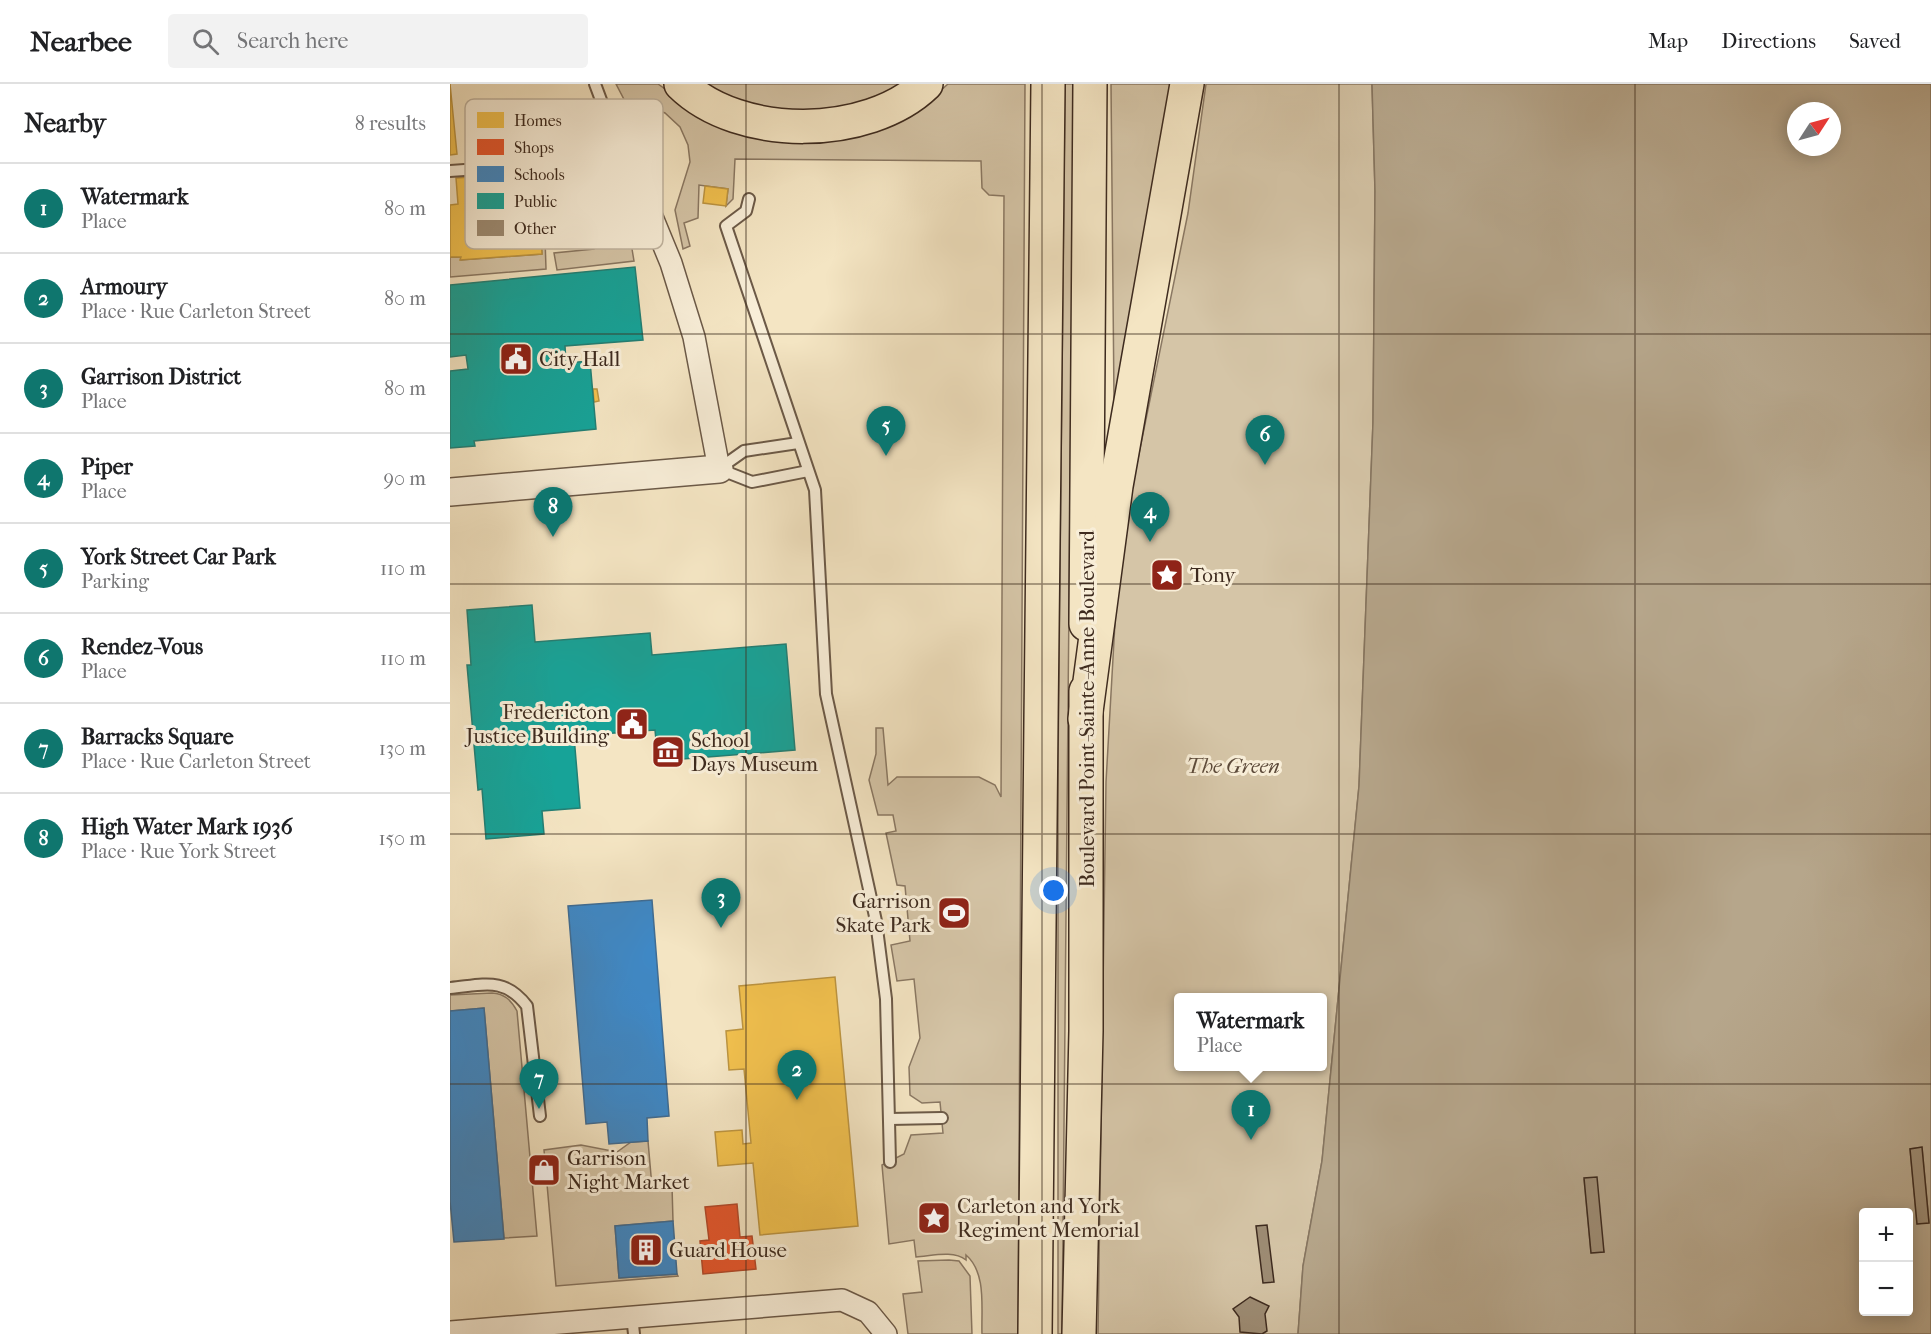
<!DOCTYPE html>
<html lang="en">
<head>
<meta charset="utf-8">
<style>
	body { margin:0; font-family:"IM FELL French Canon",serif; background:#f2f2f2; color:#202124 }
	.controls { position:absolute; right:18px; bottom:18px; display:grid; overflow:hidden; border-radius:6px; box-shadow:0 3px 15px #0003 }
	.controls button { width:54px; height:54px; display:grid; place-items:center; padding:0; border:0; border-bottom:2px solid #e0e0e0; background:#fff; color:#202124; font:30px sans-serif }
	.compass { position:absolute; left:1337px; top:18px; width:54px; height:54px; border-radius:50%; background:#fff; box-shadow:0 3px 15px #0003; rotate:54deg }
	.you { position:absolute; left:604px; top:807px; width:21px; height:21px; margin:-15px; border:4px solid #fff; border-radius:50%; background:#1a73e8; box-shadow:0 0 0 9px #1a73e833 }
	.badge { display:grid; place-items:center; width:39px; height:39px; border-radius:50%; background:#0f766e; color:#fff; font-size:20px; font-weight:700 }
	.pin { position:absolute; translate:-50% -50px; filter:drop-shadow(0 2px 3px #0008) }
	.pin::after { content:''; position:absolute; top:32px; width:21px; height:18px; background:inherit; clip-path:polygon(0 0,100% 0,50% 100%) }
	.popup { position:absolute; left:724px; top:909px; width:153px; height:78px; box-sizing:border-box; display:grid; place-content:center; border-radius:6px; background:#fff; filter:drop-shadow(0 2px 4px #0005); font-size:20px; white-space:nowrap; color:#757577 }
	.popup b { font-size:22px; color:#202124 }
	.popup::after { content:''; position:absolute; left:50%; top:100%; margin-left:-12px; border:12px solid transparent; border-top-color:#fff }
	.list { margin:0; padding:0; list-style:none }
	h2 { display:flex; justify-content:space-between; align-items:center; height:78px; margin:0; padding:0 24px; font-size:26px }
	h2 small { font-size:20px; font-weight:400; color:#757577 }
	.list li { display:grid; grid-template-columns:39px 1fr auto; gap:18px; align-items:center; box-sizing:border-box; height:90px; padding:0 24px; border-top:2px solid #e0e0e0 }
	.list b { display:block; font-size:22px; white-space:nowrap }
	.list p { margin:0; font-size:20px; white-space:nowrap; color:#757577 }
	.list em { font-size:20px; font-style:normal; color:#757577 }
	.icon { flex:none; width:33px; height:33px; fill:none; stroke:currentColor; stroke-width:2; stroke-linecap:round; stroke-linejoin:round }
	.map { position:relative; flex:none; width:1481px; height:1250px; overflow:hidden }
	header { display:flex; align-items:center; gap:36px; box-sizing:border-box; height:84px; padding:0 30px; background:#fff; border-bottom:2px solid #e0e0e0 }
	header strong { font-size:28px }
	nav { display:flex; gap:33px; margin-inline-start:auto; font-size:21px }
	.search { width:420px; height:54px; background:#f2f2f2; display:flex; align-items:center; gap:15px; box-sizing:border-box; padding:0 21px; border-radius:6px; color:#757577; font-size:22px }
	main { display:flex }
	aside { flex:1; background:#fff }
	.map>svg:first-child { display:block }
</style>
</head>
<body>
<header>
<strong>Nearbee</strong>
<div class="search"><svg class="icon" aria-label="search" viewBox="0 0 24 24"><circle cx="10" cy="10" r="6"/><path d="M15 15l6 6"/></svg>Search here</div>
<nav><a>Map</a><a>Directions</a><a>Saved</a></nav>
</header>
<main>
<aside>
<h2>Nearby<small>8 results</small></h2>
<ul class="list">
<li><span class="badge">1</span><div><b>Watermark</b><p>Place</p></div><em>80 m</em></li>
<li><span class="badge">2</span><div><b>Armoury</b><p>Place · Rue Carleton Street</p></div><em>80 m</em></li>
<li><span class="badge">3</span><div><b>Garrison District</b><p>Place</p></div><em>80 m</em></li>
<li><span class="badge">4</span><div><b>Piper</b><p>Place</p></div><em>90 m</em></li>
<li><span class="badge">5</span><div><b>York Street Car Park</b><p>Parking</p></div><em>110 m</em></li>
<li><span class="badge">6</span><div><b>Rendez-Vous</b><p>Place</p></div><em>110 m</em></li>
<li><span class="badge">7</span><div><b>Barracks Square</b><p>Place · Rue Carleton Street</p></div><em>130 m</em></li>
<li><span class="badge">8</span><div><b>High Water Mark 1936</b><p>Place · Rue York Street</p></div><em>150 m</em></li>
</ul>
</aside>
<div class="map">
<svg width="1481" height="1250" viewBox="0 0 1481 1250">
	<rect width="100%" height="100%" fill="#f4e5c3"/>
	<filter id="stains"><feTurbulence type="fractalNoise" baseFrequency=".00333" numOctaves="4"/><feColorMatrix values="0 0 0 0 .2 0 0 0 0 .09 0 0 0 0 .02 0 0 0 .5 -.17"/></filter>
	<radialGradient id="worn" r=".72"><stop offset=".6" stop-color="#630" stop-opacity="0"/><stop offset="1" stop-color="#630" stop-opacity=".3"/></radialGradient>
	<!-- green -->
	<g fill="#d5c5a7" stroke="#8a7863" stroke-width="1.5" fill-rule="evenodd">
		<path d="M166 0H208L264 40 481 15 498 0H575L568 1250H532C531 1225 537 1189 516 1171V1176C503 1166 482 1172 466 1173L464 1156 439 1160 432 1081 454 1070 461 1051 493 1049 490 1018 472 1019 460 1011 459 983 470 954 464 895 447 897 441 861 460 857 455 802 447 801 436 749 446 747 443 731H428L419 696 426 670V644H433L438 701 447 693H529L545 701 551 713 554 112 539 111 532 104 531 77 285 75 283 115 276 122 278 105 249 101 248 134 234 139 240 162 233 165 225 126 240 78 238 61 230 43 215 29 199 23H178Z"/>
		<path d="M257 0H449C395 38 312 36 257 0Z"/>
		<path d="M615 0H624L612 1250H608V685Z"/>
		<path d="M661 0H725L670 315H664Z"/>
		<path d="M756 0H922L925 107 923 338 909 702 872 1077 853 1182 848 1250H648L656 698 669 468 738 129ZM729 914H873V982H729Z"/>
		<path d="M148 143H168L182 165 184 177 107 186 104 169 144 165 143 148Z"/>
		<path d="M91 154H95L96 185 0 193V173H11V176L92 170Z"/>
		<path d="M42 909C55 910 61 916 67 927L87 1152 54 1154 34 924 0 927V911Z"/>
		<path d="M198 1057 202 1103 222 1102 223 1137 165 1142 169 1194 227 1190 228 1192 106 1202 94 1066 131 1061 167 1068 181 1058Z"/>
		<path d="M499 1176 509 1177 520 1192 522 1250H458L453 1210 472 1208 468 1177Z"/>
	</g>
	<!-- water -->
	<path fill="#b6a68b" stroke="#867560" stroke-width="1.5" fill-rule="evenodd" d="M922 0H1481V1250H848L853 1182 872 1077 909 702 923 338 925 107ZM1346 27H1382V63H1346ZM1472 1063 1479 1138 1467 1140 1460 1065ZM1134 1095 1154 1168H1153L1141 1169ZM1414 1128H1458V1228H1414Z"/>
	<!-- homes -->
	<g fill="#f2c14e" stroke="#bc9440" stroke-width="1.5">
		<path d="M0 0 7 70 0 71Z"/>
		<path d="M71 86H87L92 170 10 176 11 173H0V121L8 120 6 94 71 90Z"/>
		<path d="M255 102 278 105 276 122 253 119Z"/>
		<path d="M143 305H147L149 317 144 318Z"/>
		<path d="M385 893 408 1142 310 1151 303 1079 268 1082 265 1048 292 1046 293 1060 301 1059 294 985 279 986 276 947 293 945 289 902Z"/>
	</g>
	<!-- shops -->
	<path fill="#e4572e" stroke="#b24a2a" stroke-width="1.5" d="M287 1120 290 1153 302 1152 306 1185 253 1190 250 1157 259 1156 255 1123Z"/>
	<!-- schools -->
	<g fill="#3f88c5" stroke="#3f6c93" stroke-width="1.5">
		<path d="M202 816 219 1032 197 1034 198 1057 159 1060 157 1038 136 1040 118 822Z"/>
		<path d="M34 924 54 1155 4 1158 0 1117V927Z"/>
		<path d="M223 1137 227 1190 169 1194 165 1142Z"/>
	</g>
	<!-- public -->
	<g fill="#17a398" stroke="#237f74" stroke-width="1.5">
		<path d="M185 183 193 256 115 262 116 279 140 277 146 345 24 357 25 362 0 364V287L18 285 16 271 0 273V201Z"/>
		<path d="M82 521 85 558 200 549 202 571 336 560 345 666 208 677 205 646 124 652 130 724 92 727 94 750 36 755 32 705 28 706 17 581H21L17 526Z"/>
	</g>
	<!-- building -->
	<g fill="#9d8c74" stroke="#3e2b1f" stroke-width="1.5">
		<path d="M1472 1063 1479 1139 1467 1140 1460 1065Z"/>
		<path d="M1147 1093 1154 1168 1141 1169 1134 1094Z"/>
		<path d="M817 1141 824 1198 813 1199 806 1142Z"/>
		<path d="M800 1213 819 1222 815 1230 817 1247 812 1250 790 1248 789 1233 783 1225Z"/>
	</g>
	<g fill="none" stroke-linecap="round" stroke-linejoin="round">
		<!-- service casing -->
		<g stroke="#6c5a48" stroke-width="14">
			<g id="service">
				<path d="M145 0 157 32 187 74"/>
				<path d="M0 87 187 74"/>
				<path d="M299 115 296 127 276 142 365 406 376 610 426 837 436 915 440 1078"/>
				<path d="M270 384 294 367 348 359"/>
				<path d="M269 385 302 398 358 387"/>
				<path d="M0 904C33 901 54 892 77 922L90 1032"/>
				<path d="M440 1035 492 1034"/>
				<path d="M182 1232 184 1250"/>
			</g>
		</g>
		<!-- minor casing -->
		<g stroke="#6c5a48" stroke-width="24">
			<g id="minor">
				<path d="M187 74 200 128 221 179 244 253 269 385"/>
				<path d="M0 1248 392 1216 418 1228 436 1250"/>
			</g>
		</g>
		<!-- tertiary casing -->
		<g stroke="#6c5a48" stroke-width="30">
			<path id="tertiary" d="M0 408 269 385"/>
		</g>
		<!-- primary casing -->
		<g stroke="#3e2b1f" stroke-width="36">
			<g id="primary">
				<path d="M636 540 640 0"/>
				<path d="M585 1250C588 833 594 417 598 0"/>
				<path d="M629 1250 636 947V607"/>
			</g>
		</g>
		<!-- trunk casing -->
		<g stroke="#3e2b1f" stroke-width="36">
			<g id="trunk">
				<path d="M231 0C289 57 418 56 476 0"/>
				<path d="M635 635 666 402 737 0"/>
			</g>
		</g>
		<!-- service -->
		<use href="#service" stroke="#f8eed8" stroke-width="10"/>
		<!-- minor -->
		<use href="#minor" stroke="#f8eed8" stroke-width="21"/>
		<!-- tertiary -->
		<use href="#tertiary" stroke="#f8eed8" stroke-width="27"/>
		<!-- primary -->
		<use href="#primary" stroke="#f4e5c3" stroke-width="33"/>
		<!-- trunk -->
		<use href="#trunk" stroke="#f4e5c3" stroke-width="33"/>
	</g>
	<!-- grid -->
	<path fill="none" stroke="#3e2b1f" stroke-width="1.5" stroke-opacity="0.55" d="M296 0V1250M592 0V1250M889 0V1250M1185 0V1250M0 250H1481M0 500H1481M0 750H1481M0 1000H1481"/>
	<!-- icons -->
	<defs>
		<g id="civic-square" transform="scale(1.725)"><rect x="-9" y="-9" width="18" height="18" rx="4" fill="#8f2418" stroke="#f8eed8"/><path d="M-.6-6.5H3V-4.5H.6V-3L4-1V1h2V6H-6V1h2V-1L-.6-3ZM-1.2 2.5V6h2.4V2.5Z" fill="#fff"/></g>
		<g id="sight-square" transform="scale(1.725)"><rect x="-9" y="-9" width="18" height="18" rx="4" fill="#8f2418" stroke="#f8eed8"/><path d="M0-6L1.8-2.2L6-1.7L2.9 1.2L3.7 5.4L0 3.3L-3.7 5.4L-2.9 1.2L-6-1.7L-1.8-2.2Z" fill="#fff"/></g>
		<g id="museum-square" transform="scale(1.725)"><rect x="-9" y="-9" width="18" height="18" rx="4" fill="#8f2418" stroke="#f8eed8"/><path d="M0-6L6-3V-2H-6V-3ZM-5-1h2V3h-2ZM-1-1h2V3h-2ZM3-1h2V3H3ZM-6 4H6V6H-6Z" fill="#fff"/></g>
		<g id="stadium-square" transform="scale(1.725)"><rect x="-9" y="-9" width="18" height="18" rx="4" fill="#8f2418" stroke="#f8eed8"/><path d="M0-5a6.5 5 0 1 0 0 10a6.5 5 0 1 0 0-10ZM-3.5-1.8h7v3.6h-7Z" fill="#fff"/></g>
		<g id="shop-square" transform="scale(1.725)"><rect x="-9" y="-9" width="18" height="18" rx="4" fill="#8f2418" stroke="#f8eed8"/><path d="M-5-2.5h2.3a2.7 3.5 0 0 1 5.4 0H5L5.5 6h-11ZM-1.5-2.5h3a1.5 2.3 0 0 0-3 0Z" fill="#fff"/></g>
		<g id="building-square" transform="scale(1.725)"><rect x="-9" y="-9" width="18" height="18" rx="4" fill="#8f2418" stroke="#f8eed8"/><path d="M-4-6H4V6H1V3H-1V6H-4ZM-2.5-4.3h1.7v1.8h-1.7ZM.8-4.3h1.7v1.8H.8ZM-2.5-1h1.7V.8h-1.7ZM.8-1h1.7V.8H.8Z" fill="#fff"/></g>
	</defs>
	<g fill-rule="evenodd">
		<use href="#civic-square" x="66" y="275"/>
		<use href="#sight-square" x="717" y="491"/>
		<use href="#civic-square" x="182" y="640"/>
		<use href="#museum-square" x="218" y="668"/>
		<use href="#stadium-square" x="504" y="829"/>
		<use href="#shop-square" x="94" y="1086"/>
		<use href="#sight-square" x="484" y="1134"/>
		<use href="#building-square" x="196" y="1166"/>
	</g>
	<g text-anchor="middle" stroke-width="6" stroke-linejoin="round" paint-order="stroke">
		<!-- poi labels -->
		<g font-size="21" fill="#3e2b1f" stroke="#f8eed8" text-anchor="start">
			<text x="89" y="282">City Hall</text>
			<text x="740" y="498">Tony</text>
			<text x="159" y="635" text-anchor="end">Fredericton<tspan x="159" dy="24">Justice Building</tspan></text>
			<text x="241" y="663">School<tspan x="241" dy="24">Days Museum</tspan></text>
			<text x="481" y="824" text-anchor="end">Garrison<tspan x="481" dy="24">Skate Park</tspan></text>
			<text x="117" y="1081">Garrison<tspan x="117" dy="24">Night Market</tspan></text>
			<text x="507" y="1129">Carleton and York<tspan x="507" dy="24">Regiment Memorial</tspan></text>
			<text x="219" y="1173">Guard House</text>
		</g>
		<!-- street labels -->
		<g font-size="21" fill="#3e2b1f" stroke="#f8eed8">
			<text transform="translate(637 625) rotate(-90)" y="7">Boulevard Point-Sainte-Anne Boulevard</text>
		</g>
		<!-- park labels -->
		<g font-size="21" font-style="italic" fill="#5c4a3a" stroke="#f8eed8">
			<text x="783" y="689">The Green</text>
		</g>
	</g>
	<!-- legend -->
	<rect x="15" y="15" width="198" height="150" rx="9" fill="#f8eed8" stroke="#c0b4a0" stroke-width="1.5"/>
	<rect x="27" y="28" width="27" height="16" fill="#f2c14e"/>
	<rect x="27" y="55" width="27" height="16" fill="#e4572e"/>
	<rect x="27" y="82" width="27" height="16" fill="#3f88c5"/>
	<rect x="27" y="109" width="27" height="16" fill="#17a398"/>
	<rect x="27" y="136" width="27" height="16" fill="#9d8c74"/>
	<g font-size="16" fill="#3e2b1f">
		<text x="64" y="42">Homes</text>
		<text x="64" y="69">Shops</text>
		<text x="64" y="96">Schools</text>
		<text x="64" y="123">Public</text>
		<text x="64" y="150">Other</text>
	</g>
	<rect width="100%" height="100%" filter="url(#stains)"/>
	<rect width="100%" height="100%" fill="url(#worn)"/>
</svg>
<div class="controls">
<button>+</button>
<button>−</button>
</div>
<svg class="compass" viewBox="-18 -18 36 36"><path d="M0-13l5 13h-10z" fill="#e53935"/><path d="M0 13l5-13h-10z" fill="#757577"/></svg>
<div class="you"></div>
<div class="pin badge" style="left:801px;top:1056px">1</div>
<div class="popup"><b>Watermark</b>Place</div>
<div class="pin badge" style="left:347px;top:1016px">2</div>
<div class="pin badge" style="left:271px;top:844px">3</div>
<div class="pin badge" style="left:700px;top:458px">4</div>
<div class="pin badge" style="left:436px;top:372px">5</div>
<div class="pin badge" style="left:815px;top:381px">6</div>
<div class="pin badge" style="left:89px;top:1025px">7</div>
<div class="pin badge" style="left:103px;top:453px">8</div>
</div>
</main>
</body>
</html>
